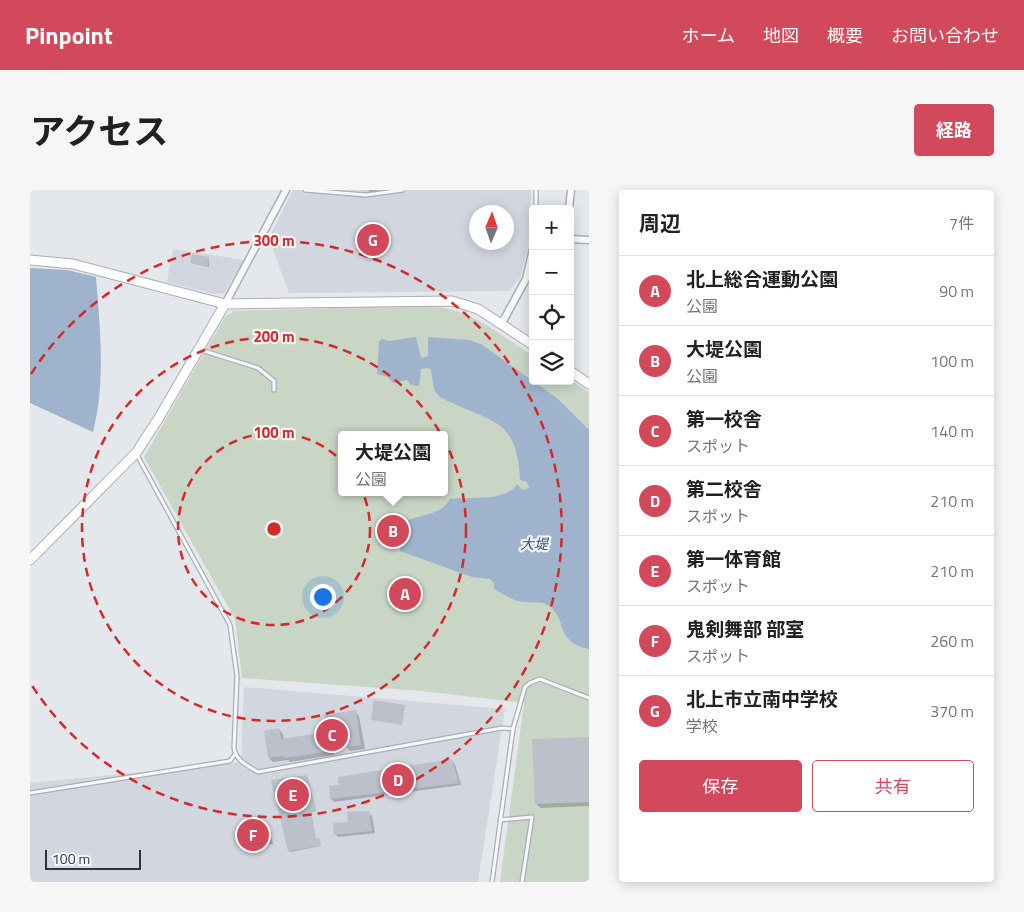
<!DOCTYPE html>
<html lang="ja">
<head>
<meta charset="utf-8">
<style>
	body { margin:0; font-family:"Titillium Web","Noto Sans JP",sans-serif; background:#f6f6f6; color:#202124 }
	.controls { position:absolute; right:15px; top:15px; display:grid; overflow:hidden; border-radius:5px; box-shadow:0 2px 12px #0003 }
	.controls button { width:45px; height:45px; display:grid; place-items:center; padding:0; border:0; border-bottom:1px solid #e0e0e0; background:#fff; color:#202124; font:25px sans-serif }
	.compass { position:absolute; left:439px; top:15px; width:45px; height:45px; border-radius:50%; background:#fff; box-shadow:0 2px 12px #0003; rotate:2deg }
	.scale { position:absolute; left:15px; bottom:12px; width:96px; box-sizing:border-box; padding-left:5px; border:2px solid #2b3445; border-top:0; font-size:14px; line-height:18px; white-space:nowrap; color:#2b3445; -webkit-text-stroke:4px #f4f6f9; paint-order:stroke }
	.you { position:absolute; left:292px; top:406px; width:18px; height:18px; margin:-12px; border:4px solid #fff; border-radius:50%; background:#1a73e8; box-shadow:0 0 0 8px #1a73e833 }
	.badge { display:grid; place-items:center; width:32px; height:32px; border-radius:50%; background:#d1495b; color:#fff; font-size:16px; font-weight:700 }
	.pin { position:absolute; translate:-50% -50%; border:2px solid #fff; box-shadow:0 1px 5px #0006 }
	.popup { position:absolute; left:308px; top:241px; width:110px; height:65px; box-sizing:border-box; display:grid; place-content:center; border-radius:5px; background:#fff; filter:drop-shadow(0 1px 4px #0005); font-size:16px; white-space:nowrap; color:#757577 }
	.popup b { font-size:19px; color:#202124 }
	.popup::after { content:''; position:absolute; left:50%; top:100%; margin-left:-10px; border:10px solid transparent; border-top-color:#fff }
	.list { margin:0; padding:0; list-style:none }
	h2 { display:flex; justify-content:space-between; align-items:center; height:65px; margin:0; padding:0 20px; font-size:21px }
	h2 small { font-size:16px; font-weight:400; color:#757577 }
	.list li { display:grid; grid-template-columns:32px 1fr auto; gap:15px; align-items:center; box-sizing:border-box; height:70px; padding:0 20px; border-top:1px solid #e0e0e0 }
	.list b { display:block; font-size:19px; white-space:nowrap }
	.list p { margin:0; font-size:16px; white-space:nowrap; color:#757577 }
	.list em { font-size:16px; font-style:normal; color:#757577 }
	.actions { display:flex; gap:10px; padding:15px 20px }
	.actions a { flex:1; padding:11px 0; border:1px solid #d1495b; border-radius:5px; text-align:center; font-size:18px; color:#d1495b }
	.actions .main { background:#d1495b; color:#fff }
	.icon { flex:none; width:28px; height:28px; fill:none; stroke:currentColor; stroke-width:2; stroke-linecap:round; stroke-linejoin:round }
	.map { position:relative; flex:none; width:559px; height:692px; overflow:hidden; border-radius:5px }
	header { display:flex; align-items:center; gap:30px; box-sizing:border-box; height:70px; padding:0 25px; background:#d1495b; color:#fff }
	header strong { font-size:24px }
	nav { display:flex; gap:28px; margin-inline-start:auto; font-size:18px }
	.intro { display:flex; align-items:center; justify-content:space-between; box-sizing:border-box; height:120px; padding:0 30px }
	h1 { margin:0; font-size:35px }
	.button { padding:12px 22px; border-radius:5px; background:#d1495b; color:#fff; font-size:18px; font-weight:700 }
	main { display:flex; gap:30px; padding:0 30px }
	aside { flex:1; background:#fff; border-radius:5px; box-shadow:0 2px 12px #0003 }
	.map>svg:first-child { display:block }
</style>
</head>
<body>
<header>
<strong>Pinpoint</strong>
<nav><a>ホーム</a><a>地図</a><a>概要</a><a>お問い合わせ</a></nav>
</header>
<div class="intro"><h1>アクセス</h1><a class="button">経路</a></div>
<main>
<div class="map">
<svg width="559" height="692" viewBox="0 0 559 692">
	<rect width="100%" height="100%" fill="#e4e7ec"/>
	<!-- built -->
	<g fill="#d2d6de" fill-rule="evenodd">
		<path d="M263 0H501L500 48 490 87 480 101 259 103 239 48ZM447 22H477V52H447Z"/>
		<path d="M143 59 214 70 194 103 184 104 137 92Z"/>
		<path d="M214 497 475 519 448 692H0V593L211 572Z"/>
	</g>
	<!-- green -->
	<path fill="#c9d6c5" fill-rule="evenodd" d="M336 117C360 117 387 114 410 117 445 123 474 147 503 166V191L540 190 559 202V692H470L494 513 392 501 212 488 205 429 114 267 195 127 204 121ZM312 245H414V302H312Z"/>
	<!-- water -->
	<g fill="#9fb4cc">
		<path d="M0 78 37 80 66 87C70 139 76 192 63 242L0 213Z"/>
		<path d="M386 147 391 168 398 166V149L399 147 438 150 451 154 528 209 559 240V459C524 452 538 429 519 416 512 410 497 414 488 411 480 409 472 403 464 399V393L460 389 442 387 370 361 368 342 374 332C391 323 410 327 420 309 438 307 477 312 487 294L493 300 499 298 497 292 490 290C487 224 458 233 410 207L404 200 401 180 398 178 391 179 389 196 381 195 377 190 363 193 358 187 347 184 349 151 352 149 359 151Z"/>
	</g>
	<!-- shadow -->
	<g fill="#0003">
		<path d="M338 0H368L342 4Z"/>
		<path d="M179 68V77L161 73Z"/>
		<path d="M325 521 329 526 335 559 320 561 316 556 303 557 304 565 260 572 258 570 243 572 239 568 249 540 253 544 254 549 298 543Z"/>
		<path d="M559 548V616L511 618 506 614 504 550Z"/>
		<path d="M422 571 425 574 431 595 304 612 301 609 300 597Z"/>
		<path d="M277 586 286 621 281 622 286 650 289 651 291 656 260 662 243 591Z"/>
		<path d="M338 623 342 626 345 643 308 647 305 644Z"/>
		<path d="M236 635 239 638 243 654 214 658 211 655Z"/>
	</g>
	<!-- building -->
	<g fill="#bbc0ca">
		<path d="M162 64 179 67 178 76 160 73Z"/>
		<path d="M344 510 375 515 372 535 341 530Z"/>
		<path d="M326 520 331 555 315 557 314 551 299 553 301 561 255 568 254 566 238 568 234 541 249 538 251 549 297 542 294 525Z"/>
		<path d="M559 547V612L505 614 502 549Z"/>
		<path d="M422 569 429 593 300 609 299 596 309 595 308 587Z"/>
		<path d="M277 585 286 620 281 621 286 649 289 648 291 656 258 661 241 590Z"/>
		<path d="M339 621 342 641 304 645 303 633 318 632 317 622Z"/>
		<path d="M237 634 241 651 209 656 206 638Z"/>
	</g>
	<g fill="none" stroke-linecap="round" stroke-linejoin="round">
		<!-- lane casing -->
		<g stroke="#a9aeb7" stroke-width="5.5">
			<g id="lane">
				<path d="M275 0 336 5 373 0"/>
				<path d="M506 19V0"/>
				<path d="M171 160 228 178 244 191V200"/>
				<path d="M107 265 200 435 207 486 204 558C206 571 218 576 228 582L472 538 483 539"/>
				<path d="M0 603 200 571 205 564"/>
				<path d="M470 630 502 627 492 692"/>
				<path d="M462 692 483 539 495 497 500 493 510 489 559 508"/>
			</g>
		</g>
		<!-- street casing -->
		<g stroke="#a9aeb7" stroke-width="9">
			<g id="street">
				<path d="M539 19 541 0"/>
				<path d="M540 49 559 50"/>
				<path d="M195 114 256 0"/>
				<path d="M472 133 496 89 503 59"/>
			</g>
		</g>
		<!-- secondary casing -->
		<g stroke="#a9aeb7" stroke-width="11">
			<g id="secondary">
				<path d="M0 70 43 74 195 114 422 111 448 119 503 155"/>
				<path d="M540 181 559 194"/>
				<path d="M0 370 106 263 130 226 195 114"/>
			</g>
		</g>
		<!-- lane -->
		<use href="#lane" stroke="#f7f8fa" stroke-width="3"/>
		<!-- street -->
		<use href="#street" stroke="#f7f8fa" stroke-width="6"/>
		<!-- secondary -->
		<use href="#secondary" stroke="#fff" stroke-width="9"/>
	</g>
	<!-- distance rings -->
	<g fill="none" stroke="#d62828" stroke-width="2.5" stroke-dasharray="9 6">
		<circle cx="244" cy="339" r="96"/>
		<circle cx="244" cy="339" r="192"/>
		<path d="M1 184A288 288 0 1 1 1 494"/>
	</g>
	<g text-anchor="middle" stroke-width="4.5" stroke-linejoin="round" paint-order="stroke">
		<!-- water labels -->
		<g font-size="14" font-style="italic" fill="#34527a" stroke="#f4f6f9">
			<text x="504" y="359">大堤</text>
		</g>
	</g>
	<circle cx="244" cy="339" r="8" fill="#d62828" stroke="#f4f6f9" stroke-width="2.5"/>
	<g font-size="15" text-anchor="middle" font-weight="bold" fill="#d62828" stroke="#f4f6f9" stroke-width="4.5" stroke-linejoin="round" paint-order="stroke">
		<text x="244" y="56">300 m</text>
		<text x="244" y="152">200 m</text>
		<text x="244" y="248">100 m</text>
	</g>
</svg>
<div class="controls">
<button>+</button>
<button>−</button>
<button><svg class="icon" aria-label="locate" viewBox="0 0 24 24"><circle cx="12" cy="12" r="6"/><path d="M12 2v4M12 18v4M2 12h4M18 12h4"/></svg></button>
<button><svg class="icon" aria-label="layers" viewBox="0 0 24 24"><path d="M12 4l9 5-9 5-9-5zM3 14l9 5 9-5"/></svg></button>
</div>
<svg class="compass" viewBox="-18 -18 36 36"><path d="M0-13l5 13h-10z" fill="#e53935"/><path d="M0 13l5-13h-10z" fill="#757577"/></svg>
<div class="scale">100 m</div>
<div class="you"></div>
<div class="pin badge" style="left:375px;top:404px">A</div>
<div class="pin badge" style="left:363px;top:341px">B</div>
<div class="popup"><b>大堤公園</b>公園</div>
<div class="pin badge" style="left:302px;top:545px">C</div>
<div class="pin badge" style="left:368px;top:590px">D</div>
<div class="pin badge" style="left:263px;top:605px">E</div>
<div class="pin badge" style="left:223px;top:645px">F</div>
<div class="pin badge" style="left:343px;top:50px">G</div>
</div>
<aside>
<h2>周辺<small>7件</small></h2>
<ul class="list">
<li><span class="badge">A</span><div><b>北上総合運動公園</b><p>公園</p></div><em>90 m</em></li>
<li><span class="badge">B</span><div><b>大堤公園</b><p>公園</p></div><em>100 m</em></li>
<li><span class="badge">C</span><div><b>第一校舎</b><p>スポット</p></div><em>140 m</em></li>
<li><span class="badge">D</span><div><b>第二校舎</b><p>スポット</p></div><em>210 m</em></li>
<li><span class="badge">E</span><div><b>第一体育館</b><p>スポット</p></div><em>210 m</em></li>
<li><span class="badge">F</span><div><b>鬼剣舞部 部室</b><p>スポット</p></div><em>260 m</em></li>
<li><span class="badge">G</span><div><b>北上市立南中学校</b><p>学校</p></div><em>370 m</em></li>
</ul>
<div class="actions"><a class="main">保存</a><a>共有</a></div>
</aside>
</main>
</body>
</html>
